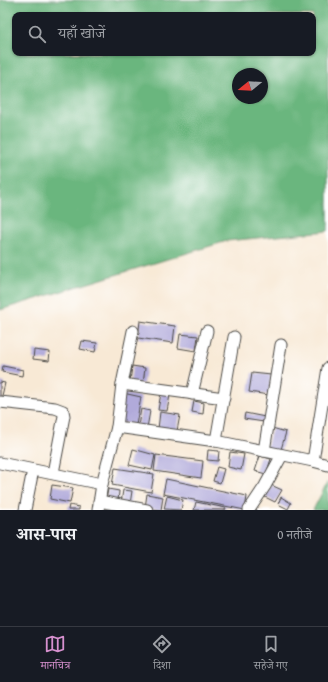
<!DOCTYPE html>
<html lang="hi">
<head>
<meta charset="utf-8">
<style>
	body { margin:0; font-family:"Gentium Book Plus","Noto Serif Devanagari",serif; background:#242831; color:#f1f3f6 }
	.compass { position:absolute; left:232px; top:68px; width:36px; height:36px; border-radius:50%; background:#171b24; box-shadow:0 1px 3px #0004; rotate:252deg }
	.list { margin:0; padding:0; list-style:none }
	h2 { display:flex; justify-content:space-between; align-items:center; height:52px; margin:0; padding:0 16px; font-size:17px }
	h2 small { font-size:13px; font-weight:400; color:#9ea1a6 }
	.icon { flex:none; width:22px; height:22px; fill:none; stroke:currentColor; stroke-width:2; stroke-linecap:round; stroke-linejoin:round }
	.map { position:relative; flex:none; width:328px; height:510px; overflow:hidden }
	.search { position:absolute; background:#171b24; box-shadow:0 1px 3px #0004; left:12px; right:12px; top:12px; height:44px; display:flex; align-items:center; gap:10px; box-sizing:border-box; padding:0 14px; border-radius:8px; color:#9ea1a6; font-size:15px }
	.sheet { height:116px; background:#171b24 }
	nav { display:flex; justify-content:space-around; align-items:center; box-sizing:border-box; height:56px; border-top:1px solid #363941; background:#171b24; font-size:11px; color:#9ea1a6 }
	nav a { display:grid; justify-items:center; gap:2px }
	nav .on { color:#d690ce }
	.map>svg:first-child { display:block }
</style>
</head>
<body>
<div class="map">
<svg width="328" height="510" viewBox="0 0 328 510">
	<rect width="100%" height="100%" fill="#fff"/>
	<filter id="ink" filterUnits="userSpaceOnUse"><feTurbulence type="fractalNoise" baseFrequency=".025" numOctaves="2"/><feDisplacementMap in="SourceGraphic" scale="8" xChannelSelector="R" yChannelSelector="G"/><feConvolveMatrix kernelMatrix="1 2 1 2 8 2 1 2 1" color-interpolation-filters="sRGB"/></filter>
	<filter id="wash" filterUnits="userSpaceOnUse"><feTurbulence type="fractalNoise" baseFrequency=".012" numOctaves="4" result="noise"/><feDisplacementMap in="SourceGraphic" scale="16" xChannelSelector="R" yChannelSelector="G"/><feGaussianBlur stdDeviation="0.9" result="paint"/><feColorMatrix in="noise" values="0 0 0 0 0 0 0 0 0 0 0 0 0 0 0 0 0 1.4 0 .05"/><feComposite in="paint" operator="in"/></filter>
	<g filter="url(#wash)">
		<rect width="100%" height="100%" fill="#f8e9d5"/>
		<!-- forest -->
		<g fill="#6ab67e" stroke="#4a7054" fill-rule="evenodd">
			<path d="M0 0H328V231L227 241 0 310ZM15 15H313V53H15ZM238 74H262V98H238Z"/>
			<path d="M328 481V510H313Z"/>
		</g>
		<g id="blocks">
			<!-- building -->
			<g fill="#b1aada">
				<path d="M140 321 175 326 173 343 138 338Z"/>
				<path d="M180 334 198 336 196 351 178 348Z"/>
				<path d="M82 341 97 343 95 352 80 349Z"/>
				<path d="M34 350 50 352 49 361 33 359Z"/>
				<path d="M3 366 23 370 22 376 2 372Z"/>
				<path d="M132 366 145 368 143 384 130 382Z"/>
				<path d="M252 373 271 375 269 395 249 392Z"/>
				<path d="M0 382 5 383 1 400H0Z"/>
				<path d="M123 393 141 397 136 425 118 422Z"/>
				<path d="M161 393 170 395 167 411 158 410Z"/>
				<path d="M194 401 204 403 203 414 192 412Z"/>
				<path d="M141 409 150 411 147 428 138 426Z"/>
				<path d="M160 412 180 415 177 431 158 429Z"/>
				<path d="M245 413 265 417 264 422 244 419Z"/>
				<path d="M272 428 286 432 280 453 266 449Z"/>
				<path d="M133 449 155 455 152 470 129 465Z"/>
				<path d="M208 450 219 451 218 461 207 460Z"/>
				<path d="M230 452 244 454 241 470 228 467Z"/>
				<path d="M156 455 203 461 201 478 154 471Z"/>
				<path d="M260 456 271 459 266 474 255 471Z"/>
				<path d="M217 467 224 469 220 483 213 481Z"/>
				<path d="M115 468 154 474 151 492 112 485Z"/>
				<path d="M166 479 247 496 245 510 163 494Z"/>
				<path d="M52 485 73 488 70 503 50 499Z"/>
				<path d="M271 485 282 490 275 502 265 497Z"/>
				<path d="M108 489 119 491 118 502 106 500Z"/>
				<path d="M123 490 132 491 130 504 121 503Z"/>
				<path d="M147 494 163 497 161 510 145 508Z"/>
				<path d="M167 496 183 500 181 510 164 509Z"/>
				<path d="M281 497 291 503 288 509 278 504Z"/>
				<path d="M196 502 226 508 225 510H194Z"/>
				<path d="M69 505 79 507V510H68Z"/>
			</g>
		</g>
	</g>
	<g filter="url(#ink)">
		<use href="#blocks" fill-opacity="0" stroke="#4a4844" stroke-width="1"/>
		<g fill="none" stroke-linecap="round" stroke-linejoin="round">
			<!-- minor casing -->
			<g stroke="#4a4844" stroke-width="13">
				<g id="minor">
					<path d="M122 384 224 398"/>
					<path d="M192 394 207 331"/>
					<path d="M0 402 55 408 63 411 64 416 53 473"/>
					<path d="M117 427 216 441 313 461 328 465"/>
					<path d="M216 441 234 337"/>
					<path d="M264 451 281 345"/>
					<path d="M313 461 328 368"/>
					<path d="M0 463 102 484"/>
					<path d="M99 501 147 510"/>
					<path d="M25 510 33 470"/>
					<path d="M98 510 102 484 117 427 122 384 133 331"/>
					<path d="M249 510 265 486 282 455"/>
				</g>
			</g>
			<!-- minor -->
			<use href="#minor" stroke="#fff" stroke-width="11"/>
		</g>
	</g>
</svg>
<svg class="compass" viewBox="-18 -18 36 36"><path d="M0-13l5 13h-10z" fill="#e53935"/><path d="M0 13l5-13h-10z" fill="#9ea1a6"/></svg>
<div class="search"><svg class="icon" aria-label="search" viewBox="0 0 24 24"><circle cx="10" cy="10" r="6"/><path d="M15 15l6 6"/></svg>यहाँ खोजें</div>
</div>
<section class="sheet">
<h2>आस-पास<small>0 नतीजे</small></h2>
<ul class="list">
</ul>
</section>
<nav>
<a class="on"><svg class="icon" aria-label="map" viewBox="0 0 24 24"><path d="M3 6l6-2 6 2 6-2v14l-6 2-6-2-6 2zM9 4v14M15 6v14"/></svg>मानचित्र</a>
<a><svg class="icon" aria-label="directions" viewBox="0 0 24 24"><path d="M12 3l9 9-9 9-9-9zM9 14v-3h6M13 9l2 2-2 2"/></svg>दिशा</a>
<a><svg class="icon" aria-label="saved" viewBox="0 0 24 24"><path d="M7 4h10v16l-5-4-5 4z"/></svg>सहेजे गए</a>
</nav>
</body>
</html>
